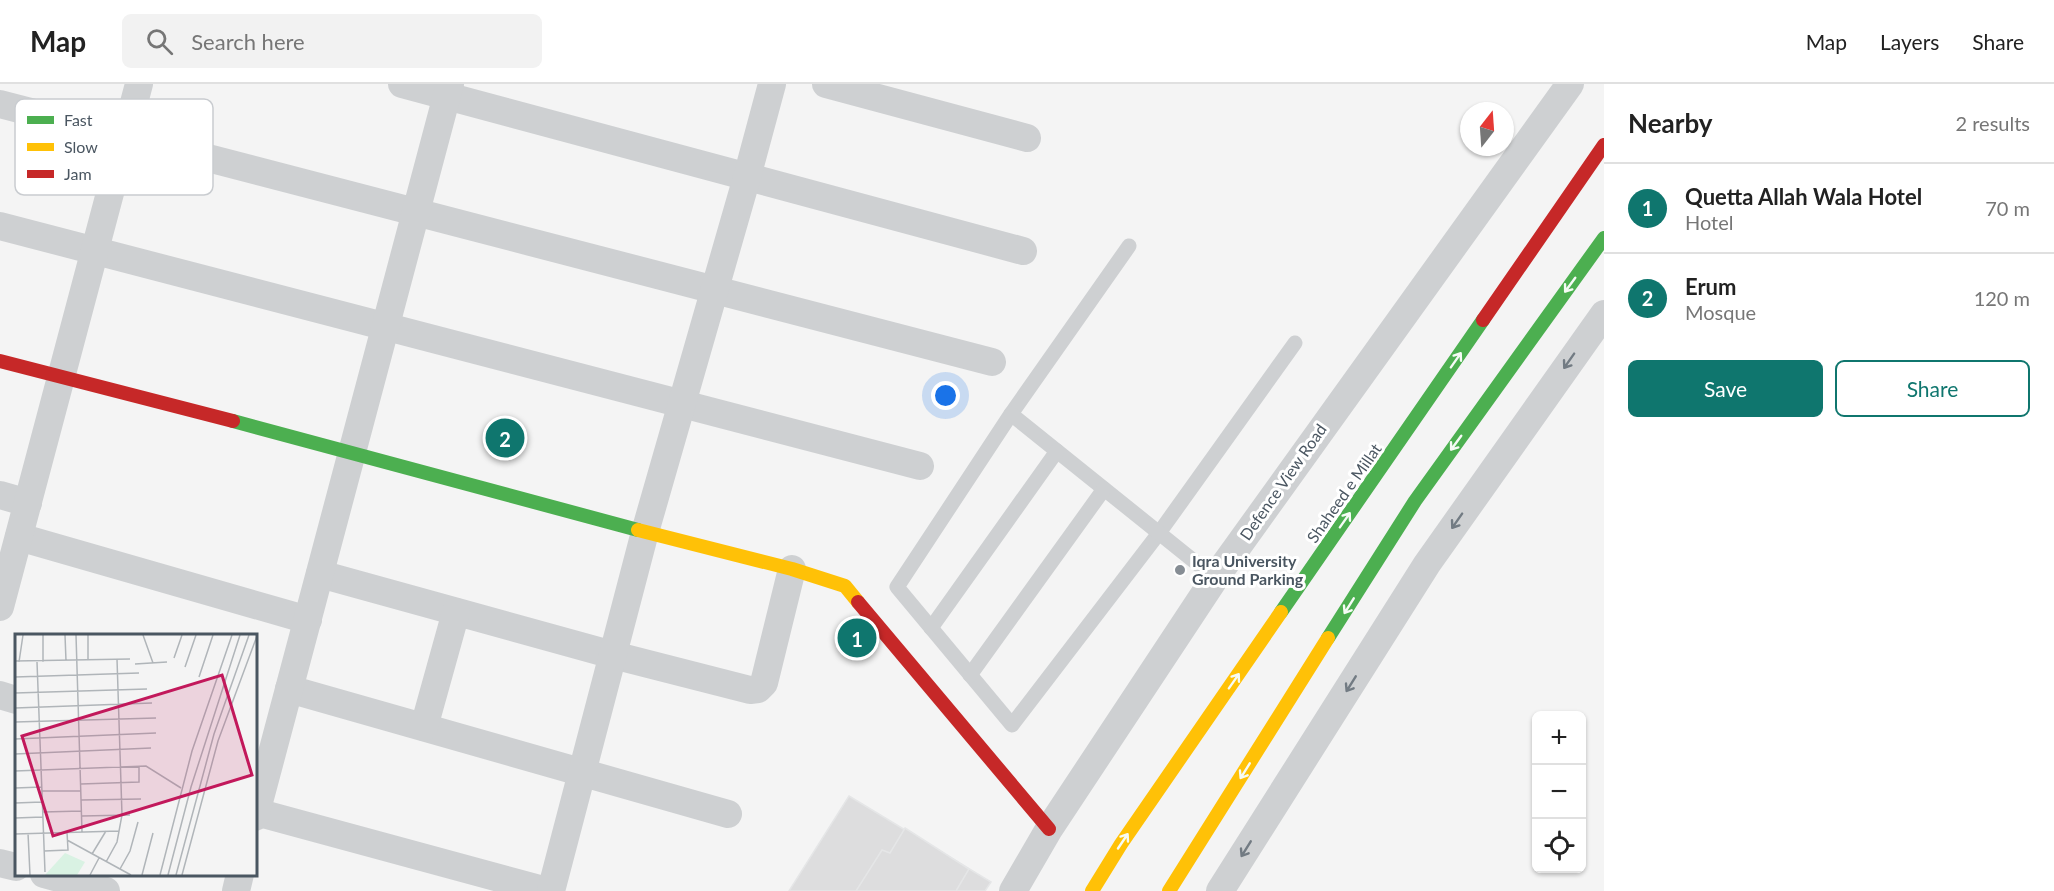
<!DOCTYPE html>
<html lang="en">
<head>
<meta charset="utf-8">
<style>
	body { margin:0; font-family:Lato,sans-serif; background:#f2f2f2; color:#222 }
	.controls { position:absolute; right:18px; bottom:18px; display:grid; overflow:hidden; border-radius:9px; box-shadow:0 2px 4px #0004 }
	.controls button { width:54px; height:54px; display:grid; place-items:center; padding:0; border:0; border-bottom:2px solid #e0e0e0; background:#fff; color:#222; font:30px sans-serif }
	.compass { position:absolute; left:1460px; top:18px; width:54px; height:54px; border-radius:50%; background:#fff; box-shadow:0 2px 4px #0004; rotate:17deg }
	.you { position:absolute; left:946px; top:312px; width:21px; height:21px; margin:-15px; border:4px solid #fff; border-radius:50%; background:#1a73e8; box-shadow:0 0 0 9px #1a73e833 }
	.badge { display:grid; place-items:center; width:39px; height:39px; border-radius:50%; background:#0f766e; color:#fff; font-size:20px; font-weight:700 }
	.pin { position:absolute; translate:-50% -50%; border:3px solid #fff; box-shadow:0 2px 6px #0006 }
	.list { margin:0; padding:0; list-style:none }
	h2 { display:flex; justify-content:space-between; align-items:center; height:78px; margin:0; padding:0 24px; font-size:26px }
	h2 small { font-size:20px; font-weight:400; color:#767676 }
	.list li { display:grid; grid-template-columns:39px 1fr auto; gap:18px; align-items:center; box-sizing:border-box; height:90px; padding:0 24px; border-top:2px solid #e0e0e0 }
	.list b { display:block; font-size:22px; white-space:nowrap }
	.list p { margin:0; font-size:20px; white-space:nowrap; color:#767676 }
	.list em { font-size:20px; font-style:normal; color:#767676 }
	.actions { display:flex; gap:12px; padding:18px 24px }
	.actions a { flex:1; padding:14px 0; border:2px solid #0f766e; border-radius:9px; text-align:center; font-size:21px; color:#0f766e }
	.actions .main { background:#0f766e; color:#fff }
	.icon { flex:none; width:33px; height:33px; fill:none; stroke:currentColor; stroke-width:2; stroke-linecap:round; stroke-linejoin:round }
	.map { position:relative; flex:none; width:1604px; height:807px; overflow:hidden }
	header { display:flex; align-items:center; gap:36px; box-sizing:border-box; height:84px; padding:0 30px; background:#fff; border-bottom:2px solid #e0e0e0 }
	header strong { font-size:28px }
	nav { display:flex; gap:33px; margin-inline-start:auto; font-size:21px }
	.search { width:420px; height:54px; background:#f2f2f2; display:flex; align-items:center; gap:15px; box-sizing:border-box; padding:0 21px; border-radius:9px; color:#767676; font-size:22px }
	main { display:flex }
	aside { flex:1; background:#fff }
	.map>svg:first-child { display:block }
</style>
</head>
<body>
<header>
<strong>Map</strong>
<div class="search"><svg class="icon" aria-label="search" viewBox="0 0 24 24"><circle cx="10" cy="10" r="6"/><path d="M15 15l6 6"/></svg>Search here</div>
<nav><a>Map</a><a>Layers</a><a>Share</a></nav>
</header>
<main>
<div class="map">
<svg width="1604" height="807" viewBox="0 0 1604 807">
	<rect width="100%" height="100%" fill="#f4f4f4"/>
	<!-- building -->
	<g fill="#ddddde" stroke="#e5e6e7" stroke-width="1.5">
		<path d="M849 712 991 798 985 807H789Z"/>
		<path d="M905 744 969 785 956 807H856L882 766 890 769Z"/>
	</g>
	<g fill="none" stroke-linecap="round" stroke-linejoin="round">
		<!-- lane -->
		<g stroke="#ced0d2" stroke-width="15">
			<path d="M1129 162 1011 330 897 503 1012 641 1159 449 1295 259"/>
			<path d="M1011 330 1215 494"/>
			<path d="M931 544 1057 367"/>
			<path d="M970 591 1104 405"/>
		</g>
		<!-- street -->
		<g stroke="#ced0d2" stroke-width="28">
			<path d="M402 0 1023 167"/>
			<path d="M826 0 1027 54"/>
			<path d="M0 20 992 278"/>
			<path d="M0 142 920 382"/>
			<path d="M0 411 28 419"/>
			<path d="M19 453 308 536"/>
			<path d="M320 490 613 571 750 606 758 605 764 599 792 485"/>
			<path d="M0 523 139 0"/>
			<path d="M289 605 728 730"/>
			<path d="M0 611 16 616"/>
			<path d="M424 643 456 528"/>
			<path d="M256 728 547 807"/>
			<path d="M255 733 450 0"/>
			<path d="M0 779 16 783"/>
			<path d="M44 790 106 807"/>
			<path d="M236 807 240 790"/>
			<path d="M551 807 645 448 747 93 772 0"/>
			<path d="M1013 807 1049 745 1215 494 1570 0"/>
			<path d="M1220 807 1427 480 1604 230"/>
		</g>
		<!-- fast -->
		<g stroke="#4caf50" stroke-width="14">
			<path d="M233 337 638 446"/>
			<path d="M1281 528 1483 236"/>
			<path d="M1328 554 1415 417 1604 154"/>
		</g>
		<!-- slow -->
		<g stroke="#ffc107" stroke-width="14">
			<path d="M638 446 792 485 845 502 858 518"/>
			<path d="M1092 807 1121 760 1281 528"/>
			<path d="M1169 807 1328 554"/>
		</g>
		<!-- jam -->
		<g stroke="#c62828" stroke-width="14">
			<path d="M1483 236 1604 61"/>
			<path d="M0 277 233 337"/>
			<path d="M858 518 1049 745"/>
		</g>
	</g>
	<!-- one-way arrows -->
	<defs><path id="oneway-shaft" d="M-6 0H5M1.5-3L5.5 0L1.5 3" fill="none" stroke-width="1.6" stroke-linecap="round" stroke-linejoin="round" transform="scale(1.5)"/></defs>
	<g stroke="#f6fbf6">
		<use href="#oneway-shaft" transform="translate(1570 201) rotate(126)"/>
		<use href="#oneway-shaft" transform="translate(1456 276) rotate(-55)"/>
		<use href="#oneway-shaft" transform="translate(1456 359) rotate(126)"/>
		<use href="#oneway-shaft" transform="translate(1345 436) rotate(-55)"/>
		<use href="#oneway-shaft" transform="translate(1349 522) rotate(122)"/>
		<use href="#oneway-shaft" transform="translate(1234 597) rotate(-55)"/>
		<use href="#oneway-shaft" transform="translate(1245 687) rotate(122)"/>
		<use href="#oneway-shaft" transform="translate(1123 757) rotate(-56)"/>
	</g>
	<g stroke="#727b83">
		<use href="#oneway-shaft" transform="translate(1569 277) rotate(125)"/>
		<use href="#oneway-shaft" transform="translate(1457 437) rotate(125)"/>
		<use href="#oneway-shaft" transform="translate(1351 600) rotate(122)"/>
		<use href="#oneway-shaft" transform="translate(1246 765) rotate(122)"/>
	</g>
	<!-- markers -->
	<circle fill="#868d94" stroke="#fff" stroke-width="2" cx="1180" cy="486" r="6"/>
	<g text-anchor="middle" stroke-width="6" stroke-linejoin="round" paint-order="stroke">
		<!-- street labels -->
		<g font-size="16" fill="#4a5661" stroke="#fff">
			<text transform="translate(1283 398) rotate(-55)" y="6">Defence View Road</text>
			<text transform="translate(1344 409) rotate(-55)" y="6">Shaheed e Millat</text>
		</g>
		<!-- poi labels -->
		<g font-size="16" font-weight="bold" fill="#4a5661" stroke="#fff" text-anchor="start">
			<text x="1192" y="483">Iqra University<tspan x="1192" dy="18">Ground Parking</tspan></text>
		</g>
	</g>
	<!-- overview -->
	<g transform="translate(15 550)">
		<rect width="242" height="242" fill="#f4f4f4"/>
		<path d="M50 219 70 228 62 241H30Z" fill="#d9f2e3"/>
		<path fill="none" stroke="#b0b5b9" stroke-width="1.5" d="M28 1V28M50 1 51 27M61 1 67 198M128 1 138 29M159 24 167 1M73 26V1M0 27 115 25M4 28 8 1M22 28 30 238M120 30 152 28M170 33 181 1M0 43 124 39M184 43 198 1M0 59 132 55M0 74 137 69M0 88 141 84M0 105 141 99M0 120 136 114M0 137 131 132 166 154M66 150 124 148V132M0 154 27 153M27 157H66M66 166 126 165M0 169 27 168M28 178 67 177M67 182 115 181M0 184 28 183M13 199 15 241M0 200 104 197M52 206 116 241M29 217 53 216 52 198M77 220 91 197M91 228 102 208 107 181 102 25M105 235 115 217 123 188M75 241 84 224M127 241 138 199M145 241 177 117 217 1M153 241 176 153 225 1M161 241 199 100 234 1M167 241 203 107 242 2"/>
		<path fill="#c2185b" fill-opacity="0.15" stroke="#c2185b" stroke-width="3" d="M207 41 237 141 38 202 7 102Z"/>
		<rect width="242" height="242" fill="none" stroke="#4a5661" stroke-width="3"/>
	</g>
	<!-- legend -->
	<rect x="15" y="15" width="198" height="96" rx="9" fill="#fff" stroke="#c9ccd0" stroke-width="1.5"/>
	<rect x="27" y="32" width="27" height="8" fill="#4caf50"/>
	<rect x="27" y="59" width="27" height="8" fill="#ffc107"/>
	<rect x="27" y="86" width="27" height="8" fill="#c62828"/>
	<g font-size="16" fill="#4a5661">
		<text x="64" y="42">Fast</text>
		<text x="64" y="69">Slow</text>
		<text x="64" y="96">Jam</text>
	</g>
</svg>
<div class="controls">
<button>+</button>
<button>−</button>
<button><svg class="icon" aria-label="locate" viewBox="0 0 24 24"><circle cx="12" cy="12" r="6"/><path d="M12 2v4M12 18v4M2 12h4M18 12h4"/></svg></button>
</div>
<svg class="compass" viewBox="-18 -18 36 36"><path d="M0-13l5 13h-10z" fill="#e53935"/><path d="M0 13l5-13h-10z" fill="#767676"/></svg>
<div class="you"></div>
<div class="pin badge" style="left:857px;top:554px">1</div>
<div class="pin badge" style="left:505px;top:354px">2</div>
</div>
<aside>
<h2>Nearby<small>2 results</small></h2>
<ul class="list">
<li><span class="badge">1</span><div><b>Quetta Allah Wala Hotel</b><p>Hotel</p></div><em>70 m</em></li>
<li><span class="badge">2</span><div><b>Erum</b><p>Mosque</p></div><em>120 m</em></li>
</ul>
<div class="actions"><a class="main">Save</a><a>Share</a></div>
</aside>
</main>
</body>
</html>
